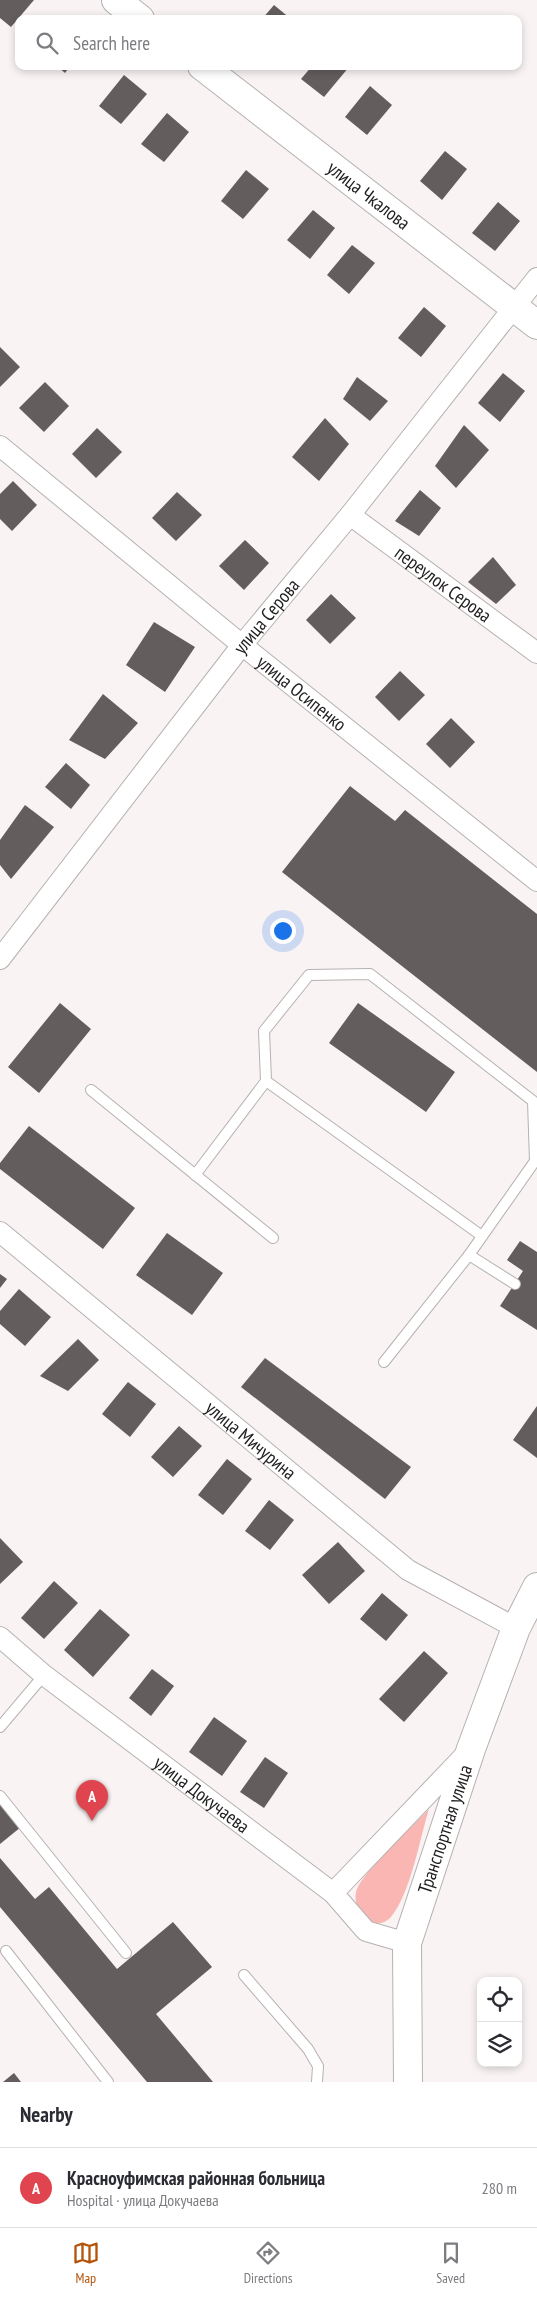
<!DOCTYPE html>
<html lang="en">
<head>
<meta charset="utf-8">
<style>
	body { margin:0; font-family:"PT Sans Narrow",sans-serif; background:#f7f7f7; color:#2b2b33 }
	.controls { position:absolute; right:15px; bottom:15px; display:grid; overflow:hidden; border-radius:10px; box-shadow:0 2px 8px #0003 }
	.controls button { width:45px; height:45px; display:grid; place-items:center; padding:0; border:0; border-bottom:1px solid #e1e1e2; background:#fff; color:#2b2b33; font:25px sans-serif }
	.you { position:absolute; left:282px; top:930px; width:18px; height:18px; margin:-12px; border:4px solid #fff; border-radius:50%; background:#1a73e8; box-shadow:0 0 0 8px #1a73e833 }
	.badge { display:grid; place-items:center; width:32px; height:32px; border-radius:50%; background:#b45309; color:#fff; font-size:16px; font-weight:700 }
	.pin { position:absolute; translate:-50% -41px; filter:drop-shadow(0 1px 2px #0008) }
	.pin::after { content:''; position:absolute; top:26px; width:18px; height:15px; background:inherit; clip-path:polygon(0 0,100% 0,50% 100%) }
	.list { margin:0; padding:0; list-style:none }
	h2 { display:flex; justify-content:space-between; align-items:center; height:65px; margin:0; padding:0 20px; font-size:21px }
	h2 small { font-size:16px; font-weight:400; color:#7c7c81 }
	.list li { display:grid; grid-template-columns:32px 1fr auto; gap:15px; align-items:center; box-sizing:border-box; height:80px; padding:0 20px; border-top:1px solid #e1e1e2 }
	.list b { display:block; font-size:19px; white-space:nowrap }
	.list p { margin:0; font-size:16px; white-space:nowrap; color:#7c7c81 }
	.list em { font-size:16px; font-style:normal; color:#7c7c81 }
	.icon { flex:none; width:28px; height:28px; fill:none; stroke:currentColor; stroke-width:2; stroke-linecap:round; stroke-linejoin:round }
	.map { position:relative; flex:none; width:537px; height:2082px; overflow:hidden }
	.search { position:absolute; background:#fff; box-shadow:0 2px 8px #0003; left:15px; right:15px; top:15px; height:55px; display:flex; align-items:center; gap:12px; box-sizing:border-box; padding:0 18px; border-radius:10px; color:#7c7c81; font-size:19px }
	.sheet { height:145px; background:#fff }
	nav { display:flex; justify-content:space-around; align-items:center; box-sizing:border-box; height:70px; border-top:1px solid #e1e1e2; background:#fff; font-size:14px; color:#7c7c81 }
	nav a { display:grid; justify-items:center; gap:2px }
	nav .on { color:#b45309 }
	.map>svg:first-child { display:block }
</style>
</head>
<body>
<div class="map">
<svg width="537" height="2082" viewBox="0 0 537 2082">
	<rect width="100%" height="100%" fill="#f9f3f3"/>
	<!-- green -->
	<path fill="#f9b6b2" d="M429 1809C419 1841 411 1892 391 1917 374 1936 349 1908 357 1889 364 1871 413 1826 429 1809Z"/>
	<!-- building -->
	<g fill="#635e5d">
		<path d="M0 0H34L11 27 0 18Z"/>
		<path d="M274 5 291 19H262Z"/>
		<path d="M57 66H70L65 73Z"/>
		<path d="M312 66H348L349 67 324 97 301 79Z"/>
		<path d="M124 75 147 94 121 124 99 106Z"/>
		<path d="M370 86 392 105 367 135 345 117Z"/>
		<path d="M167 113 189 132 164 162 141 144Z"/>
		<path d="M445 151 467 169 442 200 420 181Z"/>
		<path d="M246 170 269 189 243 219 221 201Z"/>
		<path d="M498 202 520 221 495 251 472 233Z"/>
		<path d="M313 210 335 228 310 259 287 240Z"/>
		<path d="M352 245 375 263 349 294 327 275Z"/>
		<path d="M424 307 446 326 421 357 398 338Z"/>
		<path d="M0 347 20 367 0 387Z"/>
		<path d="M503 373 525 391 500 422 478 403Z"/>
		<path d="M357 377 388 401 370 421 343 399Z"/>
		<path d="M45 382 69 406 44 432 19 408Z"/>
		<path d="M325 418 349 444 319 481 292 457Z"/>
		<path d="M464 425 489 450 456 488 435 466Z"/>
		<path d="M97 428 122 452 96 478 72 454Z"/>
		<path d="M13 481 37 505 12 531 0 519V494Z"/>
		<path d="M420 490 441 508 419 536 395 521Z"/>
		<path d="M177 492 202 515 176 541 152 518Z"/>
		<path d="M245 540 269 563 244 590 219 566Z"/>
		<path d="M493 557 516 585 496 604 468 582Z"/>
		<path d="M331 594 356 618 330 644 306 620Z"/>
		<path d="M154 622 195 647 165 692 126 665Z"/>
		<path d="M400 671 425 695 399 721 375 697Z"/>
		<path d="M103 694 138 723 105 759 69 740Z"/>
		<path d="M451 718 475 742 450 768 426 744Z"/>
		<path d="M66 763 90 785 71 809 45 787Z"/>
		<path d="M350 786 395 821 405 810 537 914V1072L282 872Z"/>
		<path d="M25 805 54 827 11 879 0 865V840Z"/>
		<path d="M60 1003 91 1029 39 1093 8 1067Z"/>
		<path d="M358 1003 455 1072 426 1112 329 1043Z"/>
		<path d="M29 1126 135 1208 103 1249 0 1169V1163Z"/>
		<path d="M167 1233 223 1273 192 1315 136 1275Z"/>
		<path d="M520 1241 537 1252V1330L500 1306 523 1271 507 1260Z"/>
		<path d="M0 1274 7 1279 0 1288Z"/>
		<path d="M19 1289 51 1317 25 1346 0 1324V1311Z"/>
		<path d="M78 1339 99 1360 68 1391 40 1376Z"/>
		<path d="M265 1358 411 1467 385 1499 241 1387Z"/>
		<path d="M128 1382 156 1404 130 1437 102 1414Z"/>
		<path d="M537 1406V1458L513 1440Z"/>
		<path d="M179 1426 202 1446 173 1477 151 1457Z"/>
		<path d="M227 1459 252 1479 223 1515 198 1495Z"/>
		<path d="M269 1500 294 1520 270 1550 245 1531Z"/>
		<path d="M0 1538 23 1562 0 1584Z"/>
		<path d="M338 1542 365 1571 329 1604 302 1575Z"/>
		<path d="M54 1581 78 1603 44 1639 21 1618Z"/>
		<path d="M382 1593 408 1615 386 1641 360 1619Z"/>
		<path d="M100 1609 130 1635 93 1677 64 1650Z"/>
		<path d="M424 1651 448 1673 404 1722 379 1699Z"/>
		<path d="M152 1669 174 1686 151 1716 129 1698Z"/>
		<path d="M214 1717 247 1741 222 1776 189 1752Z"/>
		<path d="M265 1757 288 1773 264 1808 240 1792Z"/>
		<path d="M0 1802 21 1827 0 1844Z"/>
		<path d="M0 1858 35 1899 49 1887 117 1969 173 1922 212 1967 156 2014 213 2082H147L0 1907Z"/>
		<path d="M14 2073 21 2082H3Z"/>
	</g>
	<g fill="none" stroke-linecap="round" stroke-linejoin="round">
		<!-- lane casing -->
		<g stroke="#b6b1b0" stroke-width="12">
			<g id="lane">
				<path d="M266 1081 482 1236"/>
				<path d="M91 1090 273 1238"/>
				<path d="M195 1175 266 1081 264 1031 309 975 370 974 533 1101 535 1161 469 1255 384 1362"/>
				<path d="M469 1255 515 1284"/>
				<path d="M0 1727 44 1675"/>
				<path d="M0 1796 126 1953"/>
				<path d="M6 1951 108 2082"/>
				<path d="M244 1975 308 2049 318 2066 317 2082"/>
			</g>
		</g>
		<!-- street casing -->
		<g stroke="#b6b1b0" stroke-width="22">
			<g id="street">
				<path id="s1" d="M0 446 242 645 537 881"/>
				<path id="s2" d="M350 515 537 653"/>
				<path id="s3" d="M0 959 242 645 350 515 537 278"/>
				<path id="s4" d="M0 1232 408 1570 516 1628"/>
				<path id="s5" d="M0 1637 44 1675 333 1893 366 1931 407 1943"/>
				<path d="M333 1893 468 1752"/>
			</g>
		</g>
		<!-- secondary casing -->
		<g stroke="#b6b1b0" stroke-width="30">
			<g id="secondary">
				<path d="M116 0 140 19"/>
				<path id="s6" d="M202 66 537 325"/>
				<path id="s7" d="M408 2082 407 1943 471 1749 516 1628 537 1587"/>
			</g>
		</g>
		<!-- lane -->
		<use href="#lane" stroke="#fff" stroke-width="10"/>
		<!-- street -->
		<use href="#street" stroke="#fff" stroke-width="20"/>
		<!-- secondary -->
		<use href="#secondary" stroke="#fff" stroke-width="28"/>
	</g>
	<g text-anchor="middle" stroke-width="5" stroke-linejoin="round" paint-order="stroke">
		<!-- street labels -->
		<g font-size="19" fill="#201d1d" stroke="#fff">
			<text dy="7" stroke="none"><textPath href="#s6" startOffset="211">улица Чкалова</textPath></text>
			<text dy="7" stroke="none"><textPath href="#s2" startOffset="116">переулок Серова</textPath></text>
			<text dy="7" stroke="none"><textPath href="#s3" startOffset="434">улица Серова</textPath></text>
			<text dy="7" stroke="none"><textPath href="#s1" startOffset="390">улица Осипенко</textPath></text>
			<text dy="7" stroke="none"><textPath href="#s4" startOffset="326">улица Мичурина</textPath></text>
			<text dy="7" stroke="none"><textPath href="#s5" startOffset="256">улица Докучаева</textPath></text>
			<text dy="7" stroke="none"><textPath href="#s7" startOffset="259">Транспортная улица</textPath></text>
		</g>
	</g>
</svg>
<div class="controls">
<button><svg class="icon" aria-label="locate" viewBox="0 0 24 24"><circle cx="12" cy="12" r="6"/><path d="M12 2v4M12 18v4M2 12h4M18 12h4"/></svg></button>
<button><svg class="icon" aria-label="layers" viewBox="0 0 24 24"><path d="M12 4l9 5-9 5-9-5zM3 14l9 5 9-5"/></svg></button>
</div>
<div class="you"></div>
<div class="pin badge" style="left:92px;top:1821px;background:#e0444e">A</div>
<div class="search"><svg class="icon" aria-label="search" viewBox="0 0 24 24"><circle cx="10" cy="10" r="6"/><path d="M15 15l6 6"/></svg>Search here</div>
</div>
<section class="sheet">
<h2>Nearby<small></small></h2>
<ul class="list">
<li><span class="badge" style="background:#e0444e">A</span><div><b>Красноуфимская районная больница</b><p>Hospital · улица Докучаева</p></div><em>280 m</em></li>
</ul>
</section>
<nav>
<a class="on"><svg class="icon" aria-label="map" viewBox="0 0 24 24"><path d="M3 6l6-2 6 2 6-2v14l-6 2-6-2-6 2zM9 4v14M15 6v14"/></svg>Map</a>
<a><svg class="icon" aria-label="directions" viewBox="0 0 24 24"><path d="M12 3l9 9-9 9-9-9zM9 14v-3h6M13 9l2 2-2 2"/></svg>Directions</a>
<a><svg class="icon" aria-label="saved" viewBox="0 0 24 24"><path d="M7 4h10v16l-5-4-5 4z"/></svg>Saved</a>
</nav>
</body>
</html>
